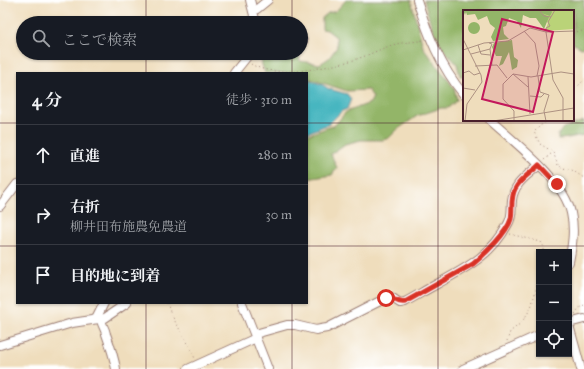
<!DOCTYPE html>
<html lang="ja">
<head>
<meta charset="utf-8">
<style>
	body { margin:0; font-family:"IM FELL Great Primer","Noto Serif JP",serif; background:#242831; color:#f1f3f6 }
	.controls { position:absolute; right:12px; bottom:12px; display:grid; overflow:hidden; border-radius:0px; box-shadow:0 1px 3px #0004 }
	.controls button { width:36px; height:36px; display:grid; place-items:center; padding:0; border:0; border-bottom:1px solid #363941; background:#171b24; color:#f1f3f6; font:20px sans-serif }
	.stop { position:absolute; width:12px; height:12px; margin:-9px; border:3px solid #d93025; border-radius:50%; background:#fff }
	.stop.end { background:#d93025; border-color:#fff; box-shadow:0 1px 4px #0008 }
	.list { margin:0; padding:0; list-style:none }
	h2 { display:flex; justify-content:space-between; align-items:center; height:52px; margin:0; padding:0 16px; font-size:17px }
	h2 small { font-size:13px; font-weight:400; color:#9ea1a6 }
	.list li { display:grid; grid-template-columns:26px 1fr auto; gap:12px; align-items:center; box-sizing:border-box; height:60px; padding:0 16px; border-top:1px solid #363941 }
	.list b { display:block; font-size:15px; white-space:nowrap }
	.list p { margin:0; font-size:13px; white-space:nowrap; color:#9ea1a6 }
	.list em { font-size:13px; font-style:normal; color:#9ea1a6 }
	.icon { flex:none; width:22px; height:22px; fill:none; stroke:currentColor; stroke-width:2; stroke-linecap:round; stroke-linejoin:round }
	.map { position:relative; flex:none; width:584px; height:369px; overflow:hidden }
	.search { position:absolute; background:#171b24; box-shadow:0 1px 3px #0004; left:16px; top:16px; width:292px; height:44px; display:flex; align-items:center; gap:10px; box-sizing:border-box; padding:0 14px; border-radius:22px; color:#9ea1a6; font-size:15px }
	.panel { position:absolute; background:#171b24; box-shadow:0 1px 3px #0004; left:16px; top:72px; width:292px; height:232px; border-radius:0px }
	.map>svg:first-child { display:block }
</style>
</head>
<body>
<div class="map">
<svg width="584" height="369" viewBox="0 0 584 369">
	<rect width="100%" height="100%" fill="#fff"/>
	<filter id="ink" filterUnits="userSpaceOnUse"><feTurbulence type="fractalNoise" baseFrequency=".025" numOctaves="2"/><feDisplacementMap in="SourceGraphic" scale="8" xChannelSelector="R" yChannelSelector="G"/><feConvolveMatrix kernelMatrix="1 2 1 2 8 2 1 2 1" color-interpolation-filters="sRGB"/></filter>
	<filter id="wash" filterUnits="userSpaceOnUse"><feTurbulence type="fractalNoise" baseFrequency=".012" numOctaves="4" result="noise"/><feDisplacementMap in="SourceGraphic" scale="16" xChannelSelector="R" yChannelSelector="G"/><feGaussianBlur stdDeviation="0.9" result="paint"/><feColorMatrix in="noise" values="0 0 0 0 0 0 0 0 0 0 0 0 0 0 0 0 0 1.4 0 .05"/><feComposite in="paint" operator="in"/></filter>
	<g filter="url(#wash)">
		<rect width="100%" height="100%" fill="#efddbc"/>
		<!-- forest -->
		<g fill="#93b568" stroke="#6e6a4a">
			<path d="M346 0H411L423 47 454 88 457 100 448 108H441L417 116 398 129 389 138 383 140H361L345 144 331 154 337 168 332 175 307 179V135L335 125 346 112 370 103 373 97 368 90 347 91 307 78V73H265L262 65 261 56 265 53H298L300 61 320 64 329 58 337 47 336 37 327 30 322 29V18L328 13 336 11Z"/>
			<path d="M424 0H584V47L581 48 573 43V11H464V76H460L457 64 442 48 434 35Z"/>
			<path d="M584 121V135C575 136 568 139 558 139V135L563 128Z"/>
		</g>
		<!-- water -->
		<path fill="#47b6c0" stroke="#486a76" d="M307 79 323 85 329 89 347 94 351 99 347 109 342 111 329 124 307 133Z"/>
	</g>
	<g filter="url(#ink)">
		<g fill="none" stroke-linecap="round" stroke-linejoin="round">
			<!-- minor casing -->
			<g stroke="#9c7e74" stroke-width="10">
				<g id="minor">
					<path d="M250 0 256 23"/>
					<path d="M417 0C428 35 440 66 464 95"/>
					<path d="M253 10 257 9 268 0"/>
					<path d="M301 41H303"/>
					<path d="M234 73 250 53"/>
					<path d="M490 120C515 143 564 180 571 213 575 230 572 246 569 262"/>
					<path d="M0 206 17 184"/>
					<path d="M242 303 268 369"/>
					<path d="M96 319 104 303"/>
					<path d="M101 319C101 324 105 328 106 334 110 345 114 357 116 369"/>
					<path d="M569 323 584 319"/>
					<path d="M569 325 581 369"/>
					<path d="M255 334 287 325H295L316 330 321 329 327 328 386 298 391 297 400 303 405 302C416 296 426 290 437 284 466 268 492 255 508 224 513 216 511 209 512 200 514 183 527 176 539 165"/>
					<path d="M0 345 72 323 105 318 127 303"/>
					<path d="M188 369 256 338"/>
					<path d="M463 369 539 335"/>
				</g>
			</g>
			<!-- path -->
			<g stroke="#9c7e74" stroke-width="1" stroke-dasharray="1 3" stroke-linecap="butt">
				<path d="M573 32 584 31"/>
				<path d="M251 64C275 79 324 68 350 61 366 57 381 48 396 44 405 42 415 42 424 40"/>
				<path d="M573 91 584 80"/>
				<path d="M548 120 540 126 534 132 540 144 550 150 553 152 558 165 563 168 572 170 584 178"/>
				<path d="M544 160 552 153"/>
				<path d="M510 234 541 242 544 247V252"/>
				<path d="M167 303C173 323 188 339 195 359"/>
				<path d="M575 314 579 308 584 305"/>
				<path d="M507 341 510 332 522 322 531 308 539 278"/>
			</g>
			<!-- minor -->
			<use href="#minor" stroke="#fff" stroke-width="8"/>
		</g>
	</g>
	<g fill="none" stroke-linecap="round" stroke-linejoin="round" filter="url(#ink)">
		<!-- route -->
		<path stroke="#d93025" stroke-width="5" d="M386 298C395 297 397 304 405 302L473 264C485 254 507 233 511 219 513 209 510 199 515 189 520 179 531 173 539 165L557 184"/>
	</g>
	<!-- grid -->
	<path fill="none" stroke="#4a1f2b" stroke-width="1" stroke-opacity="0.55" d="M146 0V23M292 0V23M438 0V369M146 53V73M292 53V73M0 123H17M307 123H584M0 246H17M307 246H584M146 303V369M292 303V369"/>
	<!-- overview -->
	<g transform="translate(463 10)">
		<rect width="111" height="111" fill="#efddbc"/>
		<path d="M76 0H111V19L82 21 85 13Z" fill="#bad378"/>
		<path d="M0 0H88L89 2 87 6 78 3 86 7 81 19 73 8H67L60 5 58 18 54 11 46 8 43 16 40 17 41 24 46 29 30 31 28 27 32 18 27 14 24 6 15 10 12 4 4 5 3 2 2 5ZM5 18a6 6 0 1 1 12 0a6 6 0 1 1-12 0ZM49 30 51 47 55 50 54 57 49 60 46 42 40 54 36 56 39 46H33L29 37 31 33Z" fill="#93b568"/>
		<path fill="none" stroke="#ad9182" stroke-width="1" d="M76 0 81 6 88 7M92 0 85 12 87 16 83 18V22L90 70 100 88V111M61 21 72 33 76 56 74 66M0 29 18 65 19 72 4 94 2 111M15 35 18 44 27 45M27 39 29 55M0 40 21 33 45 31 67 18 83 22 111 21M8 44 27 39 29 34 26 33M12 56 34 55 44 68M0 63 6 61 11 65 17 63M50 64 68 67 98 62 111 64M75 66 77 82 86 85 81 101 83 111M111 66V80M65 67 67 104M0 78 12 80M67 86 78 87 81 84M30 111 111 98M51 111V101L40 89V74L50 64 65 77"/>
		<path fill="#c2185b" fill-opacity="0.15" stroke="#c2185b" stroke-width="2" d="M39 9 90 22 70 102 19 89Z"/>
		<rect width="111" height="111" fill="none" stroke="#4a1f2b" stroke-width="2"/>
	</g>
</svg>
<div class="controls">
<button>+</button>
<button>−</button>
<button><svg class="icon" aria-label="locate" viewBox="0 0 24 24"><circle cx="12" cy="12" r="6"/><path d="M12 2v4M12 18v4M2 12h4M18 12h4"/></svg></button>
</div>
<div class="stop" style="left:386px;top:298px"></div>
<div class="stop end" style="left:557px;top:184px"></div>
<div class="search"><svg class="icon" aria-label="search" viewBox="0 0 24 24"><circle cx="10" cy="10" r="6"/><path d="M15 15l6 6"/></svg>ここで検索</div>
<section class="panel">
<h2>4 分<small>徒歩 · 310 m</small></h2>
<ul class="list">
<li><svg class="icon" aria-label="ahead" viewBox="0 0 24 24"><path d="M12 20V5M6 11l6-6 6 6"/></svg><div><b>直進</b></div><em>280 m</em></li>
<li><svg class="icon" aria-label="right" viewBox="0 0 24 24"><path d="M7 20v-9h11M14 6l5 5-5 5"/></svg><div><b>右折</b><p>柳井田布施農免農道</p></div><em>30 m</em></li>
<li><svg class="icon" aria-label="arrive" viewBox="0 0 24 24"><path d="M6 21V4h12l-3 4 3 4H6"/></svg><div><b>目的地に到着</b></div></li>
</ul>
</section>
</div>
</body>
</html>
